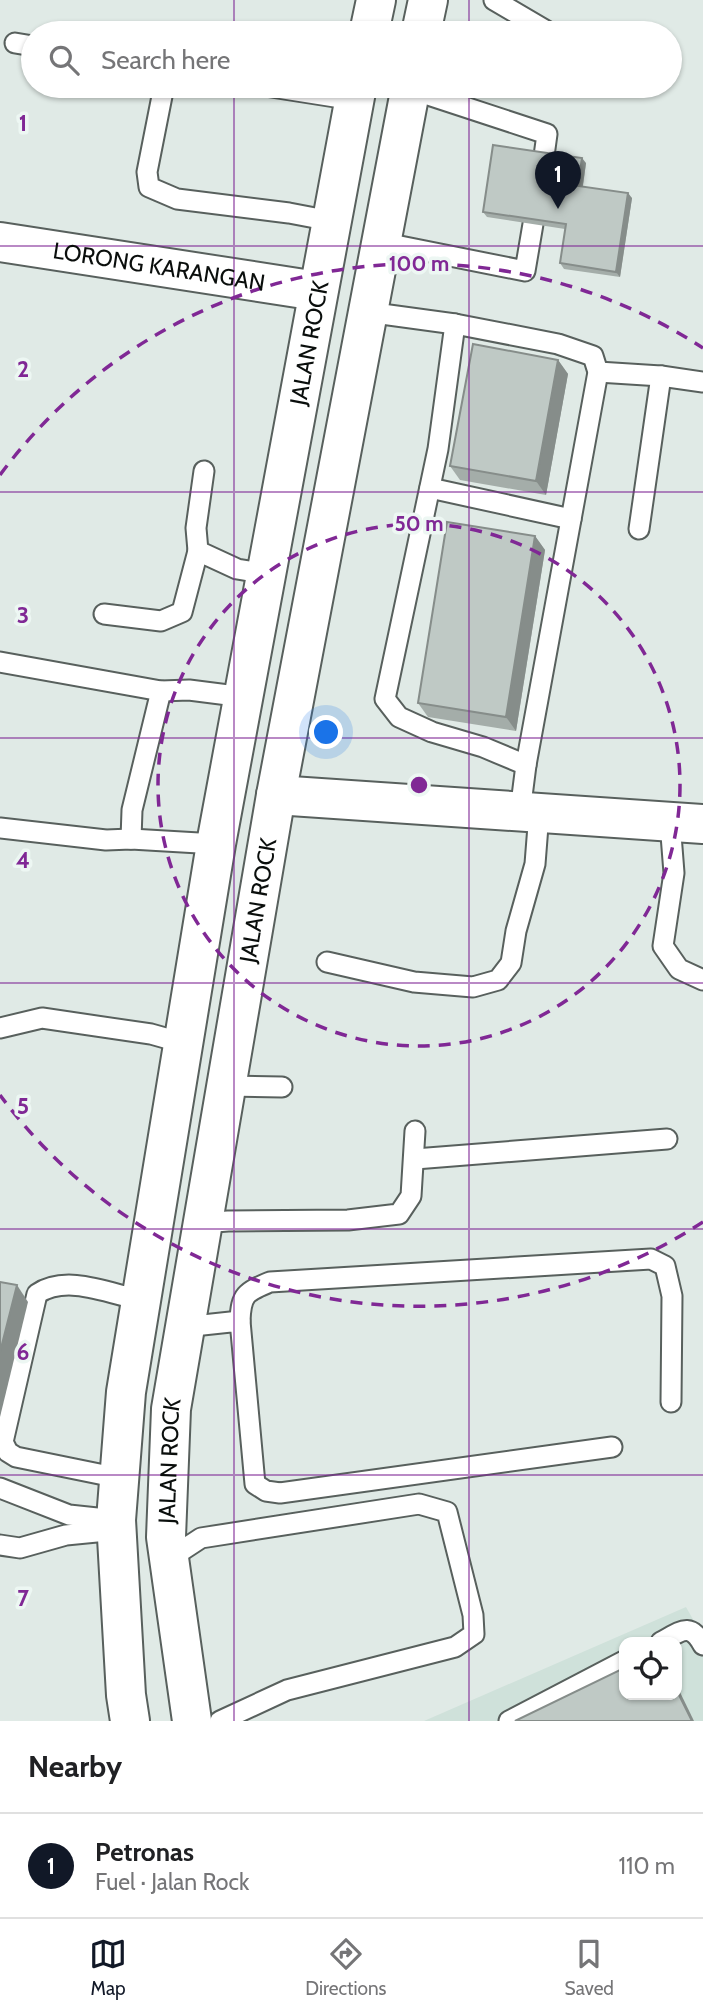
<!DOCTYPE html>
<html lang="en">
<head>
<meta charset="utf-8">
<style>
	body { margin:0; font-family:Cabin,sans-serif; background:#f2f2f2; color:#202124 }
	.controls { position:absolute; right:21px; bottom:21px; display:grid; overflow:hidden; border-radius:14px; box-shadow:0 2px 5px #0004 }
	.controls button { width:63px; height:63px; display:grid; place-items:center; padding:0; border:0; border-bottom:2px solid #e0e0e0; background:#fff; color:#202124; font:35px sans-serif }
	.you { position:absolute; left:327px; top:733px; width:24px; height:24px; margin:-18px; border:5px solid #fff; border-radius:50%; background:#1a73e8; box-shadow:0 0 0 10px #1a73e833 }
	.badge { display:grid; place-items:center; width:46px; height:46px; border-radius:50%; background:#111827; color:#fff; font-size:23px; font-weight:700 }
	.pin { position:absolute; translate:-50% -58px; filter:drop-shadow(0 2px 4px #0008) }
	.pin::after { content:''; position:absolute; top:37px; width:24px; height:21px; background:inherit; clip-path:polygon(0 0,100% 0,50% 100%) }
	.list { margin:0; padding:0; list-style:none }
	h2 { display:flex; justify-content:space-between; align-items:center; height:91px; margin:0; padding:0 28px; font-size:30px }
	h2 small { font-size:23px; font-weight:400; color:#757577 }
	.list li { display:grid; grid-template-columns:46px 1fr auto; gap:21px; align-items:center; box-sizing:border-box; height:105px; padding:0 28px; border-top:2px solid #e0e0e0 }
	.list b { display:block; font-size:26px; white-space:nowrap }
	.list p { margin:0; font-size:23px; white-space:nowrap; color:#757577 }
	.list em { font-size:23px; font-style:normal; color:#757577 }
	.icon { flex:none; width:38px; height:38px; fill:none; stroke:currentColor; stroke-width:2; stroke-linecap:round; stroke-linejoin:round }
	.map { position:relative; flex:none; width:703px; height:1721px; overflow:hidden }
	.search { position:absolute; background:#fff; box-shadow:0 2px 5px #0004; left:21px; right:21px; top:21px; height:77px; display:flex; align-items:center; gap:18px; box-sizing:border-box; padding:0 24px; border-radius:38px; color:#757577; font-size:26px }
	.sheet { height:196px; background:#fff }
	nav { display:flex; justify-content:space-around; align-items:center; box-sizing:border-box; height:98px; border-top:2px solid #e0e0e0; background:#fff; font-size:19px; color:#757577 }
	nav a { display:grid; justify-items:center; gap:4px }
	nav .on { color:#111827 }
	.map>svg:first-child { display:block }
</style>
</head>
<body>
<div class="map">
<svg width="703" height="1721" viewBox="0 0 703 1721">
	<rect width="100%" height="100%" fill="#e0eae6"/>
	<!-- built -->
	<path fill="#cfe1da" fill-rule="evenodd" d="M686 1607 703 1637V1721H424ZM624 1642H677V1695H624Z"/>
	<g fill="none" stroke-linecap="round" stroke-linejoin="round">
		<!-- service casing -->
		<g stroke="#58605d" stroke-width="23">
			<g id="service">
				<path d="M494 0 550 33"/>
				<path d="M15 43 33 46"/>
				<path d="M164 86 147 172 149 187 177 199 289 213 331 221"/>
				<path d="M265 86 354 100"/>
				<path d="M410 89 547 134 544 156"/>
				<path d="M380 242 525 271 533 224"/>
				<path d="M367 312 455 324 438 449 385 699 399 717 432 732 483 747 526 765 520 812"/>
				<path d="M455 324 558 344 593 356 598 372 526 765"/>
				<path d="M598 372 661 376 703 382"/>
				<path d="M204 471 196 528 198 551 237 569 267 574"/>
				<path d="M430 488 571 519"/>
				<path d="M639 529 661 376"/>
				<path d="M104 614 161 621 182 612 198 551"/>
				<path d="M0 662 161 691 189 690 244 697"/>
				<path d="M670 822 674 873 663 946 679 969 703 980"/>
				<path d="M0 828 106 840 131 839 216 844"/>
				<path d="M131 839 132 810 161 691"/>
				<path d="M327 962 414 982 473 987 498 980 511 963 516 931 535 864 539 813"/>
				<path d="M0 1028 42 1018 151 1034 183 1043"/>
				<path d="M227 1086 282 1087"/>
				<path d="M415 1159 667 1139"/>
				<path d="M202 1223 228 1221 348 1220 399 1214 411 1196 415 1131"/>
				<path d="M240 1321C241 1294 246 1292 270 1282L651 1259 665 1266 672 1296 671 1402"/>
				<path d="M184 1327 240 1321 255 1484 266 1491 280 1493 612 1447"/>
				<path d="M119 1478 16 1457 8 1452 3 1442 37 1294C66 1274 108 1293 140 1300"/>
				<path d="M0 1488 69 1515 116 1520"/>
				<path d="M0 1545 20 1548 66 1535 117 1530"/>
				<path d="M169 1559 201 1538 419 1504 447 1512 473 1615 474 1634 455 1647 287 1690 220 1721"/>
				<path d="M661 1642C680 1632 690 1621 703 1645"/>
				<path d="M509 1721 624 1661"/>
			</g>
		</g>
		<!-- minor casing -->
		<g stroke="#58605d" stroke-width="42">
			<g id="minor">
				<path id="s1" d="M0 242 317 291"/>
				<path d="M276 795 703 824"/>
			</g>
		</g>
		<!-- primary casing -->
		<g stroke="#58605d" stroke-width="42">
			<g id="primary">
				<path d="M369 33 376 0"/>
				<path d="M421 33 428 0"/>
				<path id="s2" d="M130 1721 126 1695 116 1520 126 1392 216 844 357 86"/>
				<path id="s3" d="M192 1721 166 1537 171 1409 276 795 411 86"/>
			</g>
		</g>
		<!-- service -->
		<use href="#service" stroke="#fff" stroke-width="19"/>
		<!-- minor -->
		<use href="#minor" stroke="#fff" stroke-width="38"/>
		<!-- primary -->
		<use href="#primary" stroke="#fff" stroke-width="38"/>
	</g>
	<!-- wall -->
	<g fill="#a4ada9">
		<path d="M586 163 583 186 632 198 620 277 564 269 560 263 565 229 487 217 483 212Z"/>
		<path d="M558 360 568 374 546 495 460 480 450 466Z"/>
		<path d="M535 536 545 550 516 731 428 717 418 703Z"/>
	</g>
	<!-- shaded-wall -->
	<g fill="#868d8a">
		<path d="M582 158 586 163 582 191 578 186Z"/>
		<path d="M628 193 632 198 620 277 616 272Z"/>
		<path d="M558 360 568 374 546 495 536 481Z"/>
		<path d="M535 536 545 550 516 731 506 717Z"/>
		<path d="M17 1285 28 1302 0 1417V1352Z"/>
		<path d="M677 1686 694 1721H692L677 1691Z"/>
	</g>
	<!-- building -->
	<g fill="#bfc9c5" stroke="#868d8a" stroke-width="2">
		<path d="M493 145 582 158 578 186 628 193 616 272 560 263 566 224 483 212Z"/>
		<path d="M473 344 558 360 536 481 450 466Z"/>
		<path d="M447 522 535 536 506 717 418 703Z"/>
		<path d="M0 1282 17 1285 0 1352Z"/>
		<path d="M624 1668V1695H677V1691L692 1721H515Z"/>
	</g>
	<!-- grid -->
	<path fill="none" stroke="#802895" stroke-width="2" stroke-opacity="0.55" d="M234 0V33M469 0V33M234 86V1721M469 86V1721M0 246H703M0 492H703M0 738H703M0 983H703M0 1229H703M0 1475H703"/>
	<!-- distance rings -->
	<g fill="none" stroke="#802895" stroke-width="3.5" stroke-dasharray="12 9">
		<circle cx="419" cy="785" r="261"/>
		<path d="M703 1222A521 521 0 0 1 0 1095M0 475A521 521 0 0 1 703 348"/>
	</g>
	<g text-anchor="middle" stroke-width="7" stroke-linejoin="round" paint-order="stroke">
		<!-- street labels -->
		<g font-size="23" fill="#0a0e0c" stroke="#edf7f3">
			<text dy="8" stroke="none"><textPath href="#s1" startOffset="161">LORONG KARANGAN</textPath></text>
			<text dy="8" stroke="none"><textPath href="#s2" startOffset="1395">JALAN ROCK</textPath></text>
			<text dy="8" stroke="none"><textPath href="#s3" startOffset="830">JALAN ROCK</textPath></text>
			<text dy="8" stroke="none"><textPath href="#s3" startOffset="262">JALAN ROCK</textPath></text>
		</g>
	</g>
	<g font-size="23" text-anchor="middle" font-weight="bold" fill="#802895" stroke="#edf7f3" stroke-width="7" stroke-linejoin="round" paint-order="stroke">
		<text x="23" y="131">1</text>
		<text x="23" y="377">2</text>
		<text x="23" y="623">3</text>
		<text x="23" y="868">4</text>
		<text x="23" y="1114">5</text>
		<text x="23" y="1360">6</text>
		<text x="23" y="1606">7</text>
	</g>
	<circle cx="419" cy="785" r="10" fill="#802895" stroke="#edf7f3" stroke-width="3.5"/>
	<g font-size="21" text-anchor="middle" font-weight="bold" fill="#802895" stroke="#edf7f3" stroke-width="7" stroke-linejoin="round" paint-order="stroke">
		<text x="419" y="271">100 m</text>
		<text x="419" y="531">50 m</text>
	</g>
</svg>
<div class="controls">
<button><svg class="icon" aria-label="locate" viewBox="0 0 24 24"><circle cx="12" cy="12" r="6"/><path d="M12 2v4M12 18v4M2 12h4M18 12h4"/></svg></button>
</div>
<div class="you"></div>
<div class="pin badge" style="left:558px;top:209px">1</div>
<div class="search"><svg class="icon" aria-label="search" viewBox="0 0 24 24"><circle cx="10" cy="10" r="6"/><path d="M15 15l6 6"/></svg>Search here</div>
</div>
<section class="sheet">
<h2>Nearby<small></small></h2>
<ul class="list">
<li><span class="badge">1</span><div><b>Petronas</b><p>Fuel · Jalan Rock</p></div><em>110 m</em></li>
</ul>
</section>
<nav>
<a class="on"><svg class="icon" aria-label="map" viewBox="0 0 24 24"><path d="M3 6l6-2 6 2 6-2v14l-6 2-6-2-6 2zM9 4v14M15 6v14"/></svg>Map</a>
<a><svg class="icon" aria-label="directions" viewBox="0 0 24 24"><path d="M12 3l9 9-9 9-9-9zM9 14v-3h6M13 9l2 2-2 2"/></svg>Directions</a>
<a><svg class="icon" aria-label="saved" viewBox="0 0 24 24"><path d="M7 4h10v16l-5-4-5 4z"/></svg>Saved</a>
</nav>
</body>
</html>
